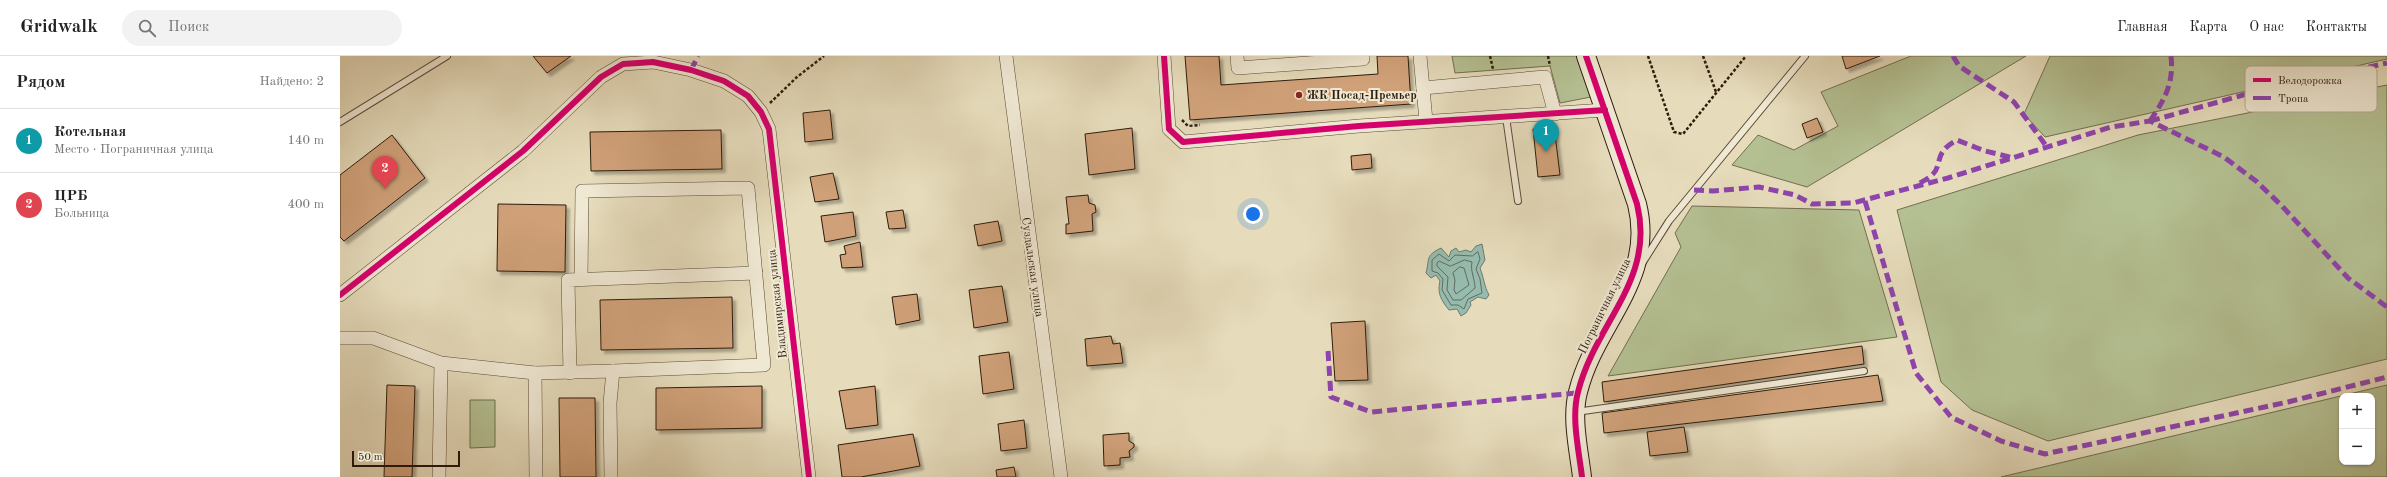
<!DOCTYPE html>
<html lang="ru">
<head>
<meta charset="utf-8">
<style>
	body { margin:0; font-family:"Old Standard TT",serif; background:#f2f2f2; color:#222 }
	.controls { position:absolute; right:12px; bottom:12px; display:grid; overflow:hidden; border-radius:8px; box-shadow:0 1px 3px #0004 }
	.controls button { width:36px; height:36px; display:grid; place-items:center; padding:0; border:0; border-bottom:1px solid #e0e0e0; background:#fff; color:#222; font:20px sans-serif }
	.scale { position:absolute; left:12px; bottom:10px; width:108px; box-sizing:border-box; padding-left:4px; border:2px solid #2e1b0c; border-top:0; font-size:11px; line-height:14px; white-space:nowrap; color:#2e1b0c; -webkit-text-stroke:3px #efe8d3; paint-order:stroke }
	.you { position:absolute; left:913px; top:158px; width:14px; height:14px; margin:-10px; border:3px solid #fff; border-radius:50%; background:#1a73e8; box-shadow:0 0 0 6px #1a73e833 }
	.badge { display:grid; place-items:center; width:26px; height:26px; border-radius:50%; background:#8f2418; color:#fff; font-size:13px; font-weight:700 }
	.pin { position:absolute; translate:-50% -33px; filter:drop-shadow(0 1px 2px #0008) }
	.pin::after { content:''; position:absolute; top:21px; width:14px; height:12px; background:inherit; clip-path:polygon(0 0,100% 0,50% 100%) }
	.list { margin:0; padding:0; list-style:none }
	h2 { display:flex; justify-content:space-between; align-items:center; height:52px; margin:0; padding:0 16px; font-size:17px }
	h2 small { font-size:13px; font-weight:400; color:#767676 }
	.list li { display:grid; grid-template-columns:26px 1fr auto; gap:12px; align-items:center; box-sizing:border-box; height:64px; padding:0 16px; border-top:1px solid #e0e0e0 }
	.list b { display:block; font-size:15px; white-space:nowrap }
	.list p { margin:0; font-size:13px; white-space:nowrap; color:#767676 }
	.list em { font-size:13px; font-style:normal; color:#767676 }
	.icon { flex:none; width:22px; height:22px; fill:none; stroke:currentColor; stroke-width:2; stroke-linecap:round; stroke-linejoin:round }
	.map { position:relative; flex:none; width:2047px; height:421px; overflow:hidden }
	header { display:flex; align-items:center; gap:24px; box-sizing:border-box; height:56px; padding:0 20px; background:#fff; border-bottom:1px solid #e0e0e0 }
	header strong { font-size:19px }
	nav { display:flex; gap:22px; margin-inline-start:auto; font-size:14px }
	.search { width:280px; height:36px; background:#f2f2f2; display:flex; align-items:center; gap:10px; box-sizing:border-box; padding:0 14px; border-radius:22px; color:#767676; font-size:15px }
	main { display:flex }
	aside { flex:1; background:#fff }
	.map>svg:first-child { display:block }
</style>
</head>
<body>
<header>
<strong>Gridwalk</strong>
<div class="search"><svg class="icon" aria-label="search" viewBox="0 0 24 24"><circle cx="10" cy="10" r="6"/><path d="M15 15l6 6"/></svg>Поиск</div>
<nav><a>Главная</a><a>Карта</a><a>О нас</a><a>Контакты</a></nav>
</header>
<main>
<aside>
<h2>Рядом<small>Найдено: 2</small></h2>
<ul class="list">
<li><span class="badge" style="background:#0f9aa8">1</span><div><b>Котельная</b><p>Место · Пограничная улица</p></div><em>140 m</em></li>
<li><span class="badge" style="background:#e0444e">2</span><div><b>ЦРБ</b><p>Больница</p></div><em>400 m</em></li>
</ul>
</aside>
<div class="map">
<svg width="2047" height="421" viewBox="0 0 2047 421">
	<defs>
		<filter id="shadow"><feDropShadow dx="3.5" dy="3.5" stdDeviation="1" flood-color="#0004"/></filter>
	</defs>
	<rect width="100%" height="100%" fill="#e6dcbc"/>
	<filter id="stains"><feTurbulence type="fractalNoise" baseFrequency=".005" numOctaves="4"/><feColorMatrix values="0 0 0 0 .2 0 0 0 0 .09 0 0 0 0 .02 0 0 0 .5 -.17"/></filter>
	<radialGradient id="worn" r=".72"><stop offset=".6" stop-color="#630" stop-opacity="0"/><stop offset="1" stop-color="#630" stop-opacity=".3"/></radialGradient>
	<!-- green -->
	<g fill="#b4c092" stroke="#716e4f" fill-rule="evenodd">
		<path d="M1112 0H1238L1251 41 1220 47 1210 10 1115 17Z"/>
		<path d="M1571 0H1686L1467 131 1392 109 1418 79 1454 94 1498 70 1481 36Z"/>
		<path d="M1710 0H2047V3L1705 81 1684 58Z"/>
		<path d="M2047 29V303L1708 385 1632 354 1601 326 1557 154 1798 79Z"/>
		<path d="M1352 150 1519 154 1557 281 1268 320 1341 191 1335 177Z"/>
		<path d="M2047 329V421H1661ZM2002 340H2032V406H2002Z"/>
		<path d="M130 344H155V391L130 392Z"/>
	</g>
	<!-- water -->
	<path fill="#96bcaf" stroke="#6c7c6e" d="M1142 188 1145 204 1140 212C1144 222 1144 230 1149 239L1146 243 1138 241 1130 246 1131 249 1126 257 1121 260 1117 253 1109 254C1101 244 1097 237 1100 225L1096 219 1091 222 1086 217C1090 202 1085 200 1101 192L1109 201 1111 195 1116 192 1119 196 1126 194 1131 196 1136 190Z"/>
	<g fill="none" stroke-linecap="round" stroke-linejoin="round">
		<!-- shore -->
		<g stroke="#626c5e" stroke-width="1">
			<path d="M1138 196 1140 203 1136 213 1140 223 1142 237 1128 243 1124 253 1118 249H1111L1102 234 1103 223 1098 217 1092 215V204L1099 198 1109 205 1115 199 1132 200Z"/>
			<path d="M1125 204 1132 206C1130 215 1135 223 1135 232L1121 244H1113L1107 234 1108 221 1097 210V207L1099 205 1110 210Z"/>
			<path d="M1120 211 1124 212 1129 229 1116 238 1114 234 1115 224 1113 217Z"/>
		</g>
	</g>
	<!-- building -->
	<g fill="#d0a179" stroke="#2e1b0c" filter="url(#shadow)">
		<path d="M193 0H231L207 17Z"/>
		<path d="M845 0H879L881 29 1038 18 1037 0H1068L1071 48 850 64Z"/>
		<path d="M1502 0H1540L1506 13Z"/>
		<path d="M490 54 493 83 465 86 463 57Z"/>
		<path d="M1477 62 1483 76 1467 82 1462 68Z"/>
		<path d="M1214 70 1220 119 1198 121 1193 73Z"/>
		<path d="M792 72 795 113 749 119 745 78Z"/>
		<path d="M381 74 382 113 251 115 250 76Z"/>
		<path d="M52 79 85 122 4 185 0 181V119Z"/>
		<path d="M1031 98 1032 112 1012 114 1011 100Z"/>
		<path d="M493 117 499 143 475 146 470 121Z"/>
		<path d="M748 139 749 147 755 149 756 156 752 158 753 175 726 178V168H729L726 141Z"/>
		<path d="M158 148 226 149 225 216 157 215Z"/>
		<path d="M563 154 566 172 549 173 546 156Z"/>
		<path d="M513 156 516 180 485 186 481 160Z"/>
		<path d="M658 165 662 185 638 190 634 169Z"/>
		<path d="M520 186 523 211 502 212 500 199 506 198 504 190Z"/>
		<path d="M662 230 668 266 634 272 629 234Z"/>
		<path d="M577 238 580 264 556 269 552 241Z"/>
		<path d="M392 241 393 292 261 294 260 244Z"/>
		<path d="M1025 265 1028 324 995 325 991 267Z"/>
		<path d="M771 280 773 288 780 287 783 307 747 310 745 283Z"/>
		<path d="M1522 290 1524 308 1264 346 1262 326Z"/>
		<path d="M669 296 674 333 643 338 639 300Z"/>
		<path d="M1538 319 1543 345 1264 377 1262 357Z"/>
		<path d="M47 329 75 330 72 421H44Z"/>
		<path d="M422 330V372L316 374V332Z"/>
		<path d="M535 330 538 369 506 373 499 335Z"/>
		<path d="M219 342H255L256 421H220Z"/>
		<path d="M684 364 687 392 661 395 658 368Z"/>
		<path d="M1344 371 1348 396 1310 400 1307 376Z"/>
		<path d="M789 377V385L794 388V391L789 395 790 401 780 402V409L764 410 763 379Z"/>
		<path d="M573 378 580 410 521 421H502L498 389Z"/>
		<path d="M674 411 676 421H657L656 414Z"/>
	</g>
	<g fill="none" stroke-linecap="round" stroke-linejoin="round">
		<!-- lane casing -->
		<g stroke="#5c4b38" stroke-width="8">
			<g id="lane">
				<path d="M1166 61 1178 145"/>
				<path d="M0 66 107 0"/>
				<path d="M1303 206 1329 165 1465 0"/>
				<path d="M1236 356 1524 315"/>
			</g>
		</g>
		<!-- street casing -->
		<g stroke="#5c4b38" stroke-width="14">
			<g id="street">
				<path d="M666 0 721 421"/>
				<path d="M824 0 829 73 843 86 1019 70 1265 54"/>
				<path d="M897 0 898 12 1023 3V0"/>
				<path d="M1080 0 1086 65"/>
				<path d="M1083 32 1205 21 1215 58"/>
				<path d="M241 223 242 135 408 132 424 309 273 315"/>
				<path d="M0 239 183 95 261 21 283 8 313 6 351 14 384 25 408 40 421 56 429 73 469 421"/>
				<path d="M0 282H33L101 307 195 317 273 315 270 347 271 421"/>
				<path d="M195 317 196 421"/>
				<path d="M230 317 228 224 416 217"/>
				<path d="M99 421 101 307"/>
			</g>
		</g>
		<!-- secondary casing -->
		<g stroke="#2e1b0c" stroke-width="20">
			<path id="secondary" d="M1242 421C1239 395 1231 362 1238 336 1255 267 1316 224 1297 148L1246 0"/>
		</g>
		<!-- path -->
		<g stroke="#2e1b0c" stroke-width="2.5" stroke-dasharray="3 2" stroke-linecap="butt">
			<path d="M1150 0 1153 13"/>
			<path d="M1208 0 1210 10"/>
			<path d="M1308 0 1334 76 1343 78 1406 0"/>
			<path d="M1363 0 1376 36"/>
			<path d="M430 47 457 21 484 0"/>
			<path d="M842 64 848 70 860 69"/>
		</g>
		<!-- lane -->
		<use href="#lane" stroke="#efe8d3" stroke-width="6"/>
		<!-- street -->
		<use href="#street" stroke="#efe8d3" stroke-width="13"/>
		<!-- secondary -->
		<use href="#secondary" stroke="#efe8d3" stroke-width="18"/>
		<!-- quiet -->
		<g stroke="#8e44ad" stroke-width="5" stroke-dasharray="10 5" stroke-linecap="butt">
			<path d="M1613 0 1619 10 1674 46 1707 91"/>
			<path d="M351 14 358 0"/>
			<path d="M1810 65 1907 38 2047 7"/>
			<path d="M1810 65C1825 43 1834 27 1831 0"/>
			<path d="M1580 127C1583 125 1588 123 1591 120 1604 109 1592 97 1617 84L1645 95 1674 102"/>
			<path d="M1354 134 1373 135 1419 131 1455 139 1472 148 1513 147 1608 122 1771 71 1810 65 1884 101 1916 125 1942 150 2008 222 2047 251"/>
			<path d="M1525 145 1576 317 1611 361 1661 385 1705 398 1948 346 2047 321"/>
			<path d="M988 295 991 341 1031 356 1237 337"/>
		</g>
		<!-- cycleway casing -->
		<g stroke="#efe8d3" stroke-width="8">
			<g id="cycleway">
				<path d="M824 0 829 73 843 86 1019 70 1265 54"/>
				<path d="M0 239 183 95 261 21 283 8 313 6 351 14 384 25 408 40 421 56 429 73 469 421"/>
				<path d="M1242 421C1239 395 1231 362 1238 336 1255 267 1316 224 1297 148L1246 0"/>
			</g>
		</g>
		<!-- cycleway -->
		<use href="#cycleway" stroke="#d6006c" stroke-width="6"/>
	</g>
	<!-- markers -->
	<circle fill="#8f2418" stroke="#efe8d3" stroke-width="1.5" cx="959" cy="39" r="4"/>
	<g text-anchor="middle" stroke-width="4" stroke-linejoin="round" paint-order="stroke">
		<!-- poi labels -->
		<g font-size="12" font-weight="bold" fill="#2e1b0c" stroke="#efe8d3" text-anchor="start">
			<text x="967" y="43">ЖК Посад-Премьер</text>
		</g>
		<!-- street labels -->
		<g font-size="12" fill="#2e1b0c" stroke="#efe8d3">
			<text transform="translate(693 211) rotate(82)" y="4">Суздальская улица</text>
			<text transform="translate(437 248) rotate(-96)" y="4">Владимирская улица</text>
			<text transform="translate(1264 250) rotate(-64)" y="4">Пограничная улица</text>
		</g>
	</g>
	<!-- legend -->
	<rect x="1905" y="10" width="132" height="46" rx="6" fill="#efe8d3" stroke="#b5aa97" stroke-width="1"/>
	<rect x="1913" y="22" width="18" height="4" fill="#d6006c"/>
	<rect x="1913" y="40" width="18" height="4" fill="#8e44ad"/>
	<g font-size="11" fill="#2e1b0c">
		<text x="1938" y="28">Велодорожка</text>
		<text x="1938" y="46">Тропа</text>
	</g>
	<rect width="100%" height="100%" filter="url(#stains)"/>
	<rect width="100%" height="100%" fill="url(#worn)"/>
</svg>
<div class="controls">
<button>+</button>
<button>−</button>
</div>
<div class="scale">50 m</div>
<div class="you"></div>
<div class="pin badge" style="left:1206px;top:96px;background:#0f9aa8">1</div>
<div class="pin badge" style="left:45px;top:133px;background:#e0444e">2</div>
</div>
</main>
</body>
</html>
